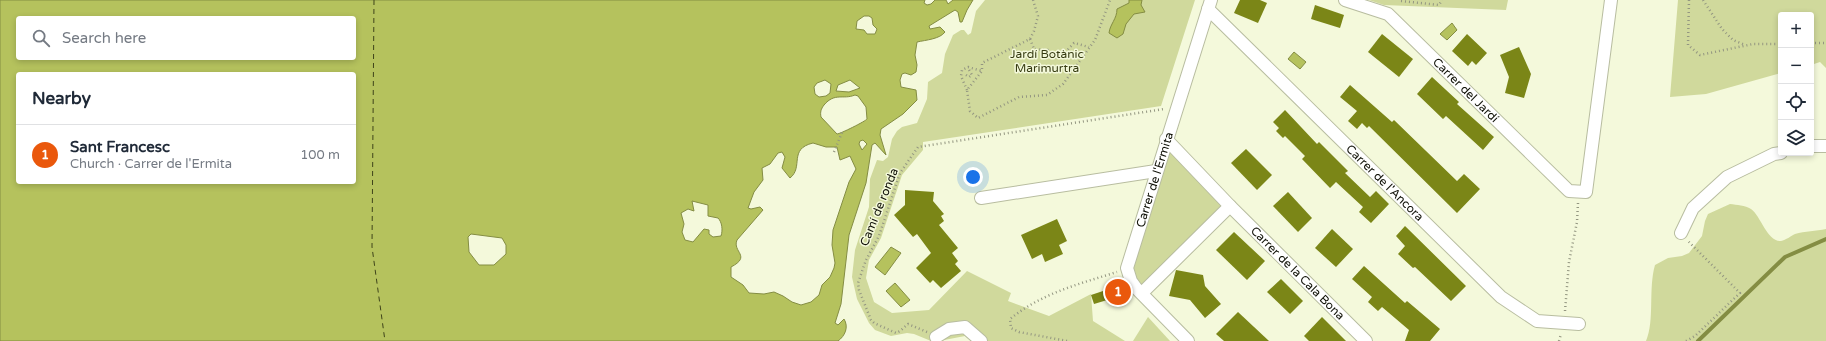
<!DOCTYPE html>
<html lang="en">
<head>
<meta charset="utf-8">
<style>
	body { margin:0; font-family:"Varela Round",sans-serif; background:#f6f6f7; color:#1f2937 }
	.controls { position:absolute; right:12px; top:12px; display:grid; overflow:hidden; border-radius:4px; box-shadow:0 2px 6px #0003 }
	.controls button { width:36px; height:36px; display:grid; place-items:center; padding:0; border:0; border-bottom:1px solid #e0e1e3; background:#fff; color:#1f2937; font:20px sans-serif }
	.you { position:absolute; left:973px; top:177px; width:14px; height:14px; margin:-10px; border:3px solid #fff; border-radius:50%; background:#1a73e8; box-shadow:0 0 0 6px #1a73e833 }
	.badge { display:grid; place-items:center; width:26px; height:26px; border-radius:50%; background:#ea580c; color:#fff; font-size:13px; font-weight:700 }
	.pin { position:absolute; translate:-50% -50%; border:2px solid #fff; box-shadow:0 1px 4px #0006 }
	.list { margin:0; padding:0; list-style:none }
	h2 { display:flex; justify-content:space-between; align-items:center; height:52px; margin:0; padding:0 16px; font-size:17px }
	h2 small { font-size:13px; font-weight:400; color:#747a83 }
	.list li { display:grid; grid-template-columns:26px 1fr auto; gap:12px; align-items:center; box-sizing:border-box; height:60px; padding:0 16px; border-top:1px solid #e0e1e3 }
	.list b { display:block; font-size:15px; white-space:nowrap }
	.list p { margin:0; font-size:13px; white-space:nowrap; color:#747a83 }
	.list em { font-size:13px; font-style:normal; color:#747a83 }
	.icon { flex:none; width:22px; height:22px; fill:none; stroke:currentColor; stroke-width:2; stroke-linecap:round; stroke-linejoin:round }
	.map { position:relative; flex:none; width:1826px; height:341px; overflow:hidden }
	.search { position:absolute; background:#fff; box-shadow:0 2px 6px #0003; left:16px; top:16px; width:340px; height:44px; display:flex; align-items:center; gap:10px; box-sizing:border-box; padding:0 14px; border-radius:4px; color:#747a83; font-size:15px }
	.panel { position:absolute; background:#fff; box-shadow:0 2px 6px #0003; left:16px; top:72px; width:340px; height:112px; border-radius:4px }
	.map>svg:first-child { display:block }
</style>
</head>
<body>
<div class="map">
<svg width="1826" height="341" viewBox="0 0 1826 341">
	<rect width="100%" height="100%" fill="#f4f9db"/>
	<!-- green -->
	<g fill="#d0d99c">
		<path d="M985 0H1195L1161 106 923 142V150L902 175 881 238 869 260 866 278 874 302 892 313 929 310 967 271 1011 293 1008 301 1049 316 1091 294 1093 321 1125 341H971L965 336 939 341H931L914 334 907 333 891 336 875 330 869 323 857 299 852 277 855 250 869 207 870 179 877 160 883 161 888 157 892 139 897 131 902 127 917 123 927 99 928 82 942 73 945 54 953 35 961 30H964L968 35 971 33 976 11Z"/>
		<path d="M1369 0H1508L1506 10 1384 5Z"/>
		<path d="M1678 0H1826V68L1820 62 1811 65V15H1781V73L1706 94 1670 97Z"/>
		<path d="M1166 139 1230 206 1142 293 1127 268Z"/>
		<path d="M1730 204C1737 205 1745 205 1751 209 1761 216 1767 242 1781 241 1786 240 1791 236 1795 234 1805 231 1816 231 1826 229V341H1646C1655 320 1648 289 1655 265L1668 258 1682 256 1689 253 1702 236 1705 221 1708 214Z"/>
		<path d="M1148 317 1170 341H1133Z"/>
	</g>
	<!-- water -->
	<g fill="#b5c25d" stroke="#848d43" fill-rule="evenodd">
		<path d="M0 0H925L924 3 927 5 931 4 935 0H946L948 4 953 0H973L967 10 962 22H960L958 12 955 10 929 26 930 29 940 27 945 32C940 39 926 40 917 42L915 55 917 65 916 72 911 75 905 73 902 74 900 80 901 87 916 90 917 100 903 114 881 129 880 135 886 155 875 143 872 145 866 183 849 235 841 304 835 323 838 325 844 319C849 327 845 336 838 341H0ZM864 16H869L872 18 873 25 877 29 875 34H867L864 30 856 29 857 21ZM18 18H354V58H18ZM18 74H354V182H18ZM825 80 831 84 830 93 826 96 819 97 815 94 814 87 817 83ZM850 80 860 88 849 92 836 91 838 85ZM855 95 858 96 866 107 867 119C866 121 840 134 837 134L821 117C820 112 821 109 824 105 835 92 843 100 855 95ZM863 140 867 144 862 150 859 144 860 141ZM813 143 826 147H837L840 160 850 156 856 169 849 182 833 230 832 245 835 263 834 268 830 277 822 285 819 295 811 302 801 305 792 302 783 296 774 292 764 294 749 293 743 285 731 277V267C752 256 732 252 737 240L763 210 760 207 751 209 748 208 754 192 763 180 762 168 770 164 778 153 782 152 785 157 782 168 790 178C804 167 788 149 813 143ZM692 201 708 205V216L718 218C722 222 723 230 721 236L713 237 709 234V230L704 229 693 242 685 240 682 232 684 224 681 213 688 209 694 211ZM471 234 502 238 506 245V254L494 265H479L469 252 468 237Z"/>
		<path d="M1129 0H1142L1141 5 1145 12 1134 14 1126 24 1123 34 1117 38 1109 33C1110 24 1117 19 1117 9L1129 3Z"/>
		<path d="M1452 23 1457 30 1447 40 1440 34Z"/>
		<path d="M1294 52 1306 62 1300 69 1288 59Z"/>
		<path d="M891 247 901 253 885 275 875 267Z"/>
		<path d="M895 283 910 300 901 307 886 291Z"/>
	</g>
	<g fill="none" stroke-linecap="round" stroke-linejoin="round">
		<!-- stream -->
		<path stroke="#848d43" stroke-width="4" d="M1698 341 1785 257 1826 239"/>
		<!-- ferry -->
		<path stroke="#3f441a" stroke-width="1" stroke-dasharray="5 4" stroke-linecap="butt" d="M374 0 372 247 385 341"/>
	</g>
	<!-- building -->
	<g fill="#7b8617">
		<path d="M1240 0H1260L1267 3 1258 23 1234 13Z"/>
		<path d="M1315 5 1344 15 1340 28 1311 19Z"/>
		<path d="M1382 34 1413 59 1399 77 1368 52Z"/>
		<path d="M1467 34 1487 53 1476 65 1472 61 1468 66 1452 51Z"/>
		<path d="M1519 47 1531 74 1524 98 1505 93 1509 77 1500 55Z"/>
		<path d="M1432 77 1459 102 1457 104 1494 137 1483 150 1446 116 1443 119 1417 94Z"/>
		<path d="M1350 85 1392 122 1394 120 1457 181 1464 174 1480 189 1457 213 1369 126 1367 128 1362 123 1357 129 1348 121 1357 111 1340 97Z"/>
		<path d="M1285 110 1317 144 1319 142 1348 171 1345 173 1370 197 1376 191 1389 204 1371 223 1359 212 1363 207 1336 182 1330 188 1302 159 1305 156 1285 136 1283 138 1276 131 1279 128 1273 122Z"/>
		<path d="M1246 149 1272 175 1257 190 1231 163Z"/>
		<path d="M905 190 934 192 933 201 944 214 941 216 944 221 939 225 958 248 952 253 958 261 955 264 961 271 941 288 933 280 930 283 916 268 931 253 917 234 913 237 894 215 905 205Z"/>
		<path d="M1288 192 1312 218 1298 232 1273 206Z"/>
		<path d="M1057 219 1067 241 1059 245 1063 254 1045 262 1042 254 1032 259 1021 235Z"/>
		<path d="M1405 226 1466 286 1451 301 1415 267 1413 268 1398 254 1405 246 1396 236Z"/>
		<path d="M1332 229 1353 249 1336 267 1315 248Z"/>
		<path d="M1234 232 1265 261 1247 280 1216 250Z"/>
		<path d="M1364 266 1405 303 1407 301 1440 329 1430 341H1405L1409 330 1382 307 1378 311 1368 302 1372 297 1352 279Z"/>
		<path d="M1176 270 1203 275 1205 286 1221 304 1205 318 1190 300 1169 296Z"/>
		<path d="M1281 279 1303 301 1290 314 1267 292Z"/>
		<path d="M1124 284 1127 294 1094 304 1091 295Z"/>
		<path d="M1238 312 1269 341H1224L1216 334Z"/>
		<path d="M1322 317 1346 341H1309L1304 336Z"/>
	</g>
	<g fill="none" stroke-linecap="round" stroke-linejoin="round">
		<!-- street casing -->
		<g stroke="#b8bda0" stroke-width="14">
			<g id="street">
				<path id="s1" d="M1345 0 1388 14 1569 191 1586 192 1611 0"/>
				<path id="s2" d="M1208 9 1501 297 1537 321 1579 324"/>
				<path id="s3" d="M1166 139 1230 206 1366 341"/>
				<path d="M1811 146H1826"/>
				<path d="M981 198 1156 171"/>
				<path d="M1681 233 1693 208 1727 177 1774 154 1781 153"/>
				<path d="M1142 293 1230 206"/>
				<path d="M936 337 949 329 965 327 981 341"/>
				<path id="s4" d="M1188 341 1136 288 1131 281 1127 268 1211 0"/>
			</g>
		</g>
		<!-- path -->
		<g stroke="#939681" stroke-width="2.5" stroke-dasharray="1 3" stroke-linecap="butt">
			<path d="M1033 0 1038 16 1034 31 1030 39 982 63V71L967 90 970 111 978 118 1019 97 1047 95 1063 84 1095 40 1110 0"/>
			<path d="M1689 0 1688 45 1700 55 1753 44H1781"/>
			<path d="M1703 0 1722 29 1733 40 1745 45"/>
			<path d="M1401 1 1439 5 1442 0"/>
			<path d="M1030 39 1034 49 1048 50 1054 58 1061 57 1074 43 1089 47"/>
			<path d="M1811 43H1826"/>
			<path d="M966 75 969 77 972 75 968 68"/>
			<path d="M967 90 961 76 962 70 968 67 982 71"/>
			<path d="M834 152 843 130"/>
			<path d="M1565 311 1569 262 1577 222 1578 203"/>
			<path d="M927 332 908 324 900 331 896 333 874 323 871 320 859 290 858 283 866 260 879 236 900 173 918 147 1164 109"/>
			<path d="M1067 341 1019 332 1011 328 1010 319C1042 293 1079 284 1117 272"/>
			<path d="M1559 341 1561 334"/>
			<path d="M1686 341 1695 336 1740 293 1688 241"/>
		</g>
		<!-- street -->
		<use href="#street" stroke="#fff" stroke-width="12"/>
	</g>
	<g text-anchor="middle" stroke-width="3" stroke-linejoin="round" paint-order="stroke">
		<!-- park labels -->
		<g font-size="12" fill="#373c12" stroke="#f4f9db">
			<text x="1047" y="58">Jardí Botànic<tspan x="1047" dy="14">Marimurtra</tspan></text>
		</g>
		<!-- street labels -->
		<g font-size="12" fill="#101107" stroke="#f4f9db">
			<text dy="4" stroke="none"><textPath href="#s1" startOffset="154">Carrer del Jardí</textPath></text>
			<text dy="4" stroke="none"><textPath href="#s4" startOffset="189">Carrer de l'Ermita</textPath></text>
			<text dy="4" stroke="none"><textPath href="#s2" startOffset="248">Carrer de l'Ancora</textPath></text>
			<text transform="translate(879 207) rotate(-68)" y="4">Camí de ronda</text>
			<text dy="4" stroke="none"><textPath href="#s3" startOffset="188">Carrer de la Cala Bona</textPath></text>
		</g>
	</g>
</svg>
<div class="controls">
<button>+</button>
<button>−</button>
<button><svg class="icon" aria-label="locate" viewBox="0 0 24 24"><circle cx="12" cy="12" r="6"/><path d="M12 2v4M12 18v4M2 12h4M18 12h4"/></svg></button>
<button><svg class="icon" aria-label="layers" viewBox="0 0 24 24"><path d="M12 4l9 5-9 5-9-5zM3 14l9 5 9-5"/></svg></button>
</div>
<div class="you"></div>
<div class="pin badge" style="left:1118px;top:292px">1</div>
<div class="search"><svg class="icon" aria-label="search" viewBox="0 0 24 24"><circle cx="10" cy="10" r="6"/><path d="M15 15l6 6"/></svg>Search here</div>
<section class="panel">
<h2>Nearby<small></small></h2>
<ul class="list">
<li><span class="badge">1</span><div><b>Sant Francesc</b><p>Church · Carrer de l'Ermita</p></div><em>100 m</em></li>
</ul>
</section>
</div>
</body>
</html>
